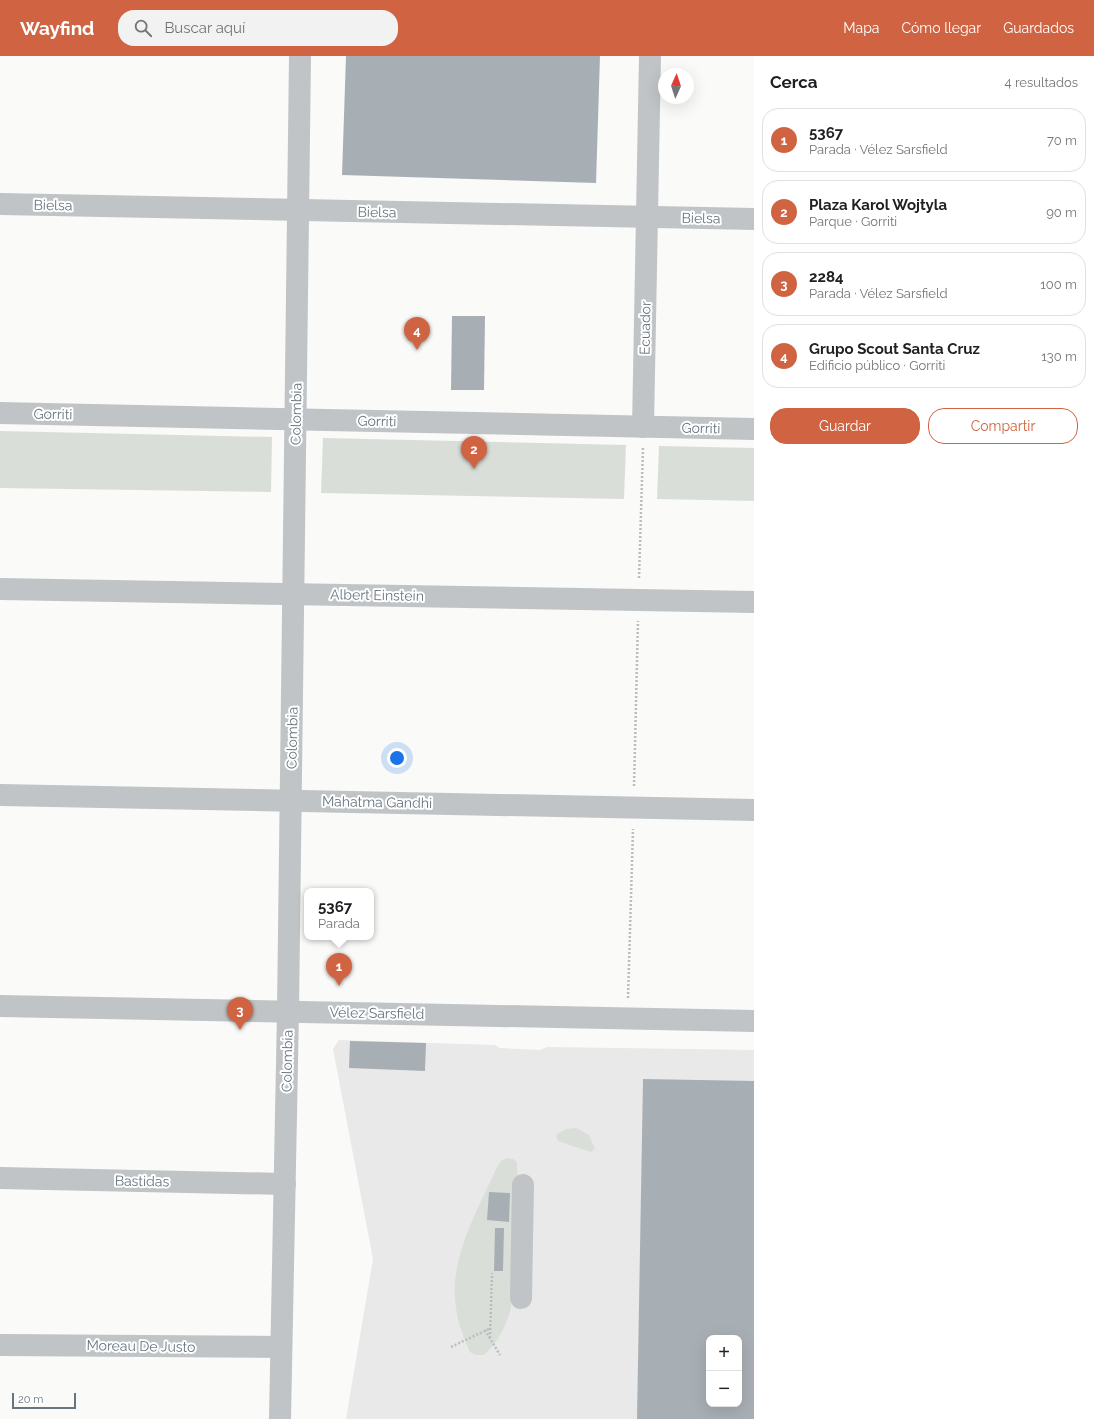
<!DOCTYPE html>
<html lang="es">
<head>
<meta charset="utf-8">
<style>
	body { margin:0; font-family:Raleway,sans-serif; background:#f2f2f2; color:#202124 }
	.controls { position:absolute; right:12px; bottom:12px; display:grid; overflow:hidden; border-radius:8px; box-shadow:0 4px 16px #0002 }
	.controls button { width:36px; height:36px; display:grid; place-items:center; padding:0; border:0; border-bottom:1px solid #e0e0e0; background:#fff; color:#202124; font:20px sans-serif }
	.compass { position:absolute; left:658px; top:12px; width:36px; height:36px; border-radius:50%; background:#fff; box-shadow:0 4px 16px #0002; rotate:3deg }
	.scale { position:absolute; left:12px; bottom:10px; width:64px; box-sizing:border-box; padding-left:4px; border:2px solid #68757f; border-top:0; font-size:11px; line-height:14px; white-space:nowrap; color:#68757f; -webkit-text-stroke:3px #fff; paint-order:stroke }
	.you { position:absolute; left:397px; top:702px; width:14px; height:14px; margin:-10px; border:3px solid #fff; border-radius:50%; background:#1a73e8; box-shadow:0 0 0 6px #1a73e833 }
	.badge { display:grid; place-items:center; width:26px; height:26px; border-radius:50%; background:#d06442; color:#fff; font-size:13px; font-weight:700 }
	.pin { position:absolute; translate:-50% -33px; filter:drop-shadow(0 1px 2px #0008) }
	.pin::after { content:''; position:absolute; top:21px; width:14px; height:12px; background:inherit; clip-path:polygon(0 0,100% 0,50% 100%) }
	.popup { position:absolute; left:304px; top:832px; width:70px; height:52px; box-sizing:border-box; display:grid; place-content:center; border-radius:8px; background:#fff; filter:drop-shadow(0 1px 3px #0005); font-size:13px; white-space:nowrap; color:#757577 }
	.popup b { font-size:15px; color:#202124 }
	.popup::after { content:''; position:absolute; left:50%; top:100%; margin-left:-8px; border:8px solid transparent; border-top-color:#fff }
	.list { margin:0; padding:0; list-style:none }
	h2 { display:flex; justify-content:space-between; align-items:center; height:52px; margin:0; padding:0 16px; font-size:17px }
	h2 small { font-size:13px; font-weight:400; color:#757577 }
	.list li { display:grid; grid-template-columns:26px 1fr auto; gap:12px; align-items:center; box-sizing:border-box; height:64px; margin:0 8px 8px; padding:0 8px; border:1px solid #e0e0e0; border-radius:16px }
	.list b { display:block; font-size:15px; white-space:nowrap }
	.list p { margin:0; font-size:13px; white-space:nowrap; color:#757577 }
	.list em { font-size:13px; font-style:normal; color:#757577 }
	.actions { display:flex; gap:8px; padding:12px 16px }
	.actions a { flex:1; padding:9px 0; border:1px solid #d06442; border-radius:16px; text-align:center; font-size:14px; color:#d06442 }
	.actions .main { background:#d06442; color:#fff }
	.icon { flex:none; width:22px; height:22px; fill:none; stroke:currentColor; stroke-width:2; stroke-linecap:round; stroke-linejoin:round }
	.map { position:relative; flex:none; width:754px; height:1363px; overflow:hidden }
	header { display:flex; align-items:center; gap:24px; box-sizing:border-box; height:56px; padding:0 20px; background:#d06442; color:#fff }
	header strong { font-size:19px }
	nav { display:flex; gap:22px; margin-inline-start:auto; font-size:14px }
	.search { width:280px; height:36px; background:#f2f2f2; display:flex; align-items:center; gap:10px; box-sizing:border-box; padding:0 14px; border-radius:16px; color:#757577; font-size:15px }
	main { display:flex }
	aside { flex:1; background:#fff }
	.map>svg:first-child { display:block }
</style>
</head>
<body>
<header>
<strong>Wayfind</strong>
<div class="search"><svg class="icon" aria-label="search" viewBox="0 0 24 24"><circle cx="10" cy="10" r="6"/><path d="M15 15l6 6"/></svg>Buscar aquí</div>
<nav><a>Mapa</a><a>Cómo llegar</a><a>Guardados</a></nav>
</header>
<main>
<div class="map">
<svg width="754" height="1363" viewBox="0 0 754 1363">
	<rect width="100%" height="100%" fill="#fafaf8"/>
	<!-- built -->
	<path fill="#e8e9e8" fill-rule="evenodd" d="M339 984 495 989 500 992 540 994 547 991 754 994V1363H346L373 1203 333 993ZM709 1282H739V1348H709Z"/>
	<!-- green -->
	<g fill="#daded8">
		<path d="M0 375 272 381 271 436 0 432Z"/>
		<path d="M323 382 626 389 624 443 321 437Z"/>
		<path d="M659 390 754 392V445L657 443Z"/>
		<path d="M576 1072 589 1079 595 1093 591 1096 558 1085 556 1079 566 1073Z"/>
		<path d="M507 1102 513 1103 517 1106 518 1134 511 1252C506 1271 498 1286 484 1299H476L470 1296C464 1282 458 1268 456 1252 448 1203 478 1154 497 1111L502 1104Z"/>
	</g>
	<!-- building -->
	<g fill="#a8afb4" fill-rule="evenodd">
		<path d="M346 0H600L596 127 342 119Z"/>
		<path d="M452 260H485L484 334H451Z"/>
		<path d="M350 985 426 987 425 1015 349 1012Z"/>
		<path d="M643 1023 754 1025V1363H637ZM709 1282H739V1348H709Z"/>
		<path d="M489 1136 510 1137 509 1166 487 1164Z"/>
		<path d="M495 1172H504L503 1215H494Z"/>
	</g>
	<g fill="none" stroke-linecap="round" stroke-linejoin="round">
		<!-- path -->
		<g stroke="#babdc0" stroke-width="2.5" stroke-dasharray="2 2" stroke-linecap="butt">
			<path d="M639 522 643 391"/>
			<path d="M634 730 638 565"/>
			<path d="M628 942 633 773"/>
			<path d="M485 1274 500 1299"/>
			<path d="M490 1282 492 1217"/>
			<path d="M451 1291 491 1272"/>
		</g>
		<!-- minor -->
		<g stroke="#c0c4c7" stroke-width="22">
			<path d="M0 148 754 163"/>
			<path d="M0 357 754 373"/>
			<path d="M643 371 650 0"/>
			<path d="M0 533 754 546"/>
			<path d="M0 739 754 754"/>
			<path d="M0 950 754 965"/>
			<path d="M0 1122 285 1128"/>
			<path d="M521 1242 523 1129"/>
			<path d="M0 1289 281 1291"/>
			<path d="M280 1363 288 956 300 0"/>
		</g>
	</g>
	<g text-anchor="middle" stroke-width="4" stroke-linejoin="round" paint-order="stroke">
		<!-- street labels -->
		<g font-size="14" fill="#68757f" stroke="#fff">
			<text transform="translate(53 149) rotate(1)" y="5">Bielsa</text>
			<text transform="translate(377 156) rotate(1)" y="5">Bielsa</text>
			<text transform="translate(701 162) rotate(1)" y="5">Bielsa</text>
			<text transform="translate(645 272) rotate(-89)" y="5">Ecuador</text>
			<text transform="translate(53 358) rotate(1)" y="5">Gorriti</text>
			<text transform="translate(296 358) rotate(-89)" y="5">Colombia</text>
			<text transform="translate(377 365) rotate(1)" y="5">Gorriti</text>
			<text transform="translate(701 372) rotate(1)" y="5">Gorriti</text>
			<text transform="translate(377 539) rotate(1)" y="5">Albert Einstein</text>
			<text transform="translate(292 682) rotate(-89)" y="5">Colombia</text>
			<text transform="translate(377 746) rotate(1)" y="5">Mahatma Gandhi</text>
			<text transform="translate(377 957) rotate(1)" y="5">Vélez Sarsfield</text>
			<text transform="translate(287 1005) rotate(-89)" y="5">Colombia</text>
			<text transform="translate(142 1125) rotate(1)" y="5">Bastidas</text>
			<text transform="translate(141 1290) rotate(1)" y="5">Moreau De Justo</text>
		</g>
	</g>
</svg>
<div class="controls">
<button>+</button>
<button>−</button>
</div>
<svg class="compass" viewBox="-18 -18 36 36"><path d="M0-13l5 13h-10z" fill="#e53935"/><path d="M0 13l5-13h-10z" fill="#757577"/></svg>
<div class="scale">20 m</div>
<div class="you"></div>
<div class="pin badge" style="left:339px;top:930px">1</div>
<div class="popup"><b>5367</b>Parada</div>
<div class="pin badge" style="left:474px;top:413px">2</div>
<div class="pin badge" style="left:240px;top:974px">3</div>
<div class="pin badge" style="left:417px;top:294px">4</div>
</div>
<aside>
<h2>Cerca<small>4 resultados</small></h2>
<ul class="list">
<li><span class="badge">1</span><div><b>5367</b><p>Parada · Vélez Sarsfield</p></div><em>70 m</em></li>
<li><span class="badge">2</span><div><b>Plaza Karol Wojtyla</b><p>Parque · Gorriti</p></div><em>90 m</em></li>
<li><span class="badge">3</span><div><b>2284</b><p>Parada · Vélez Sarsfield</p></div><em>100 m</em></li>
<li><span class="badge">4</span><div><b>Grupo Scout Santa Cruz</b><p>Edificio público · Gorriti</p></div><em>130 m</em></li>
</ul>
<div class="actions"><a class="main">Guardar</a><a>Compartir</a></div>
</aside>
</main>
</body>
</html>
